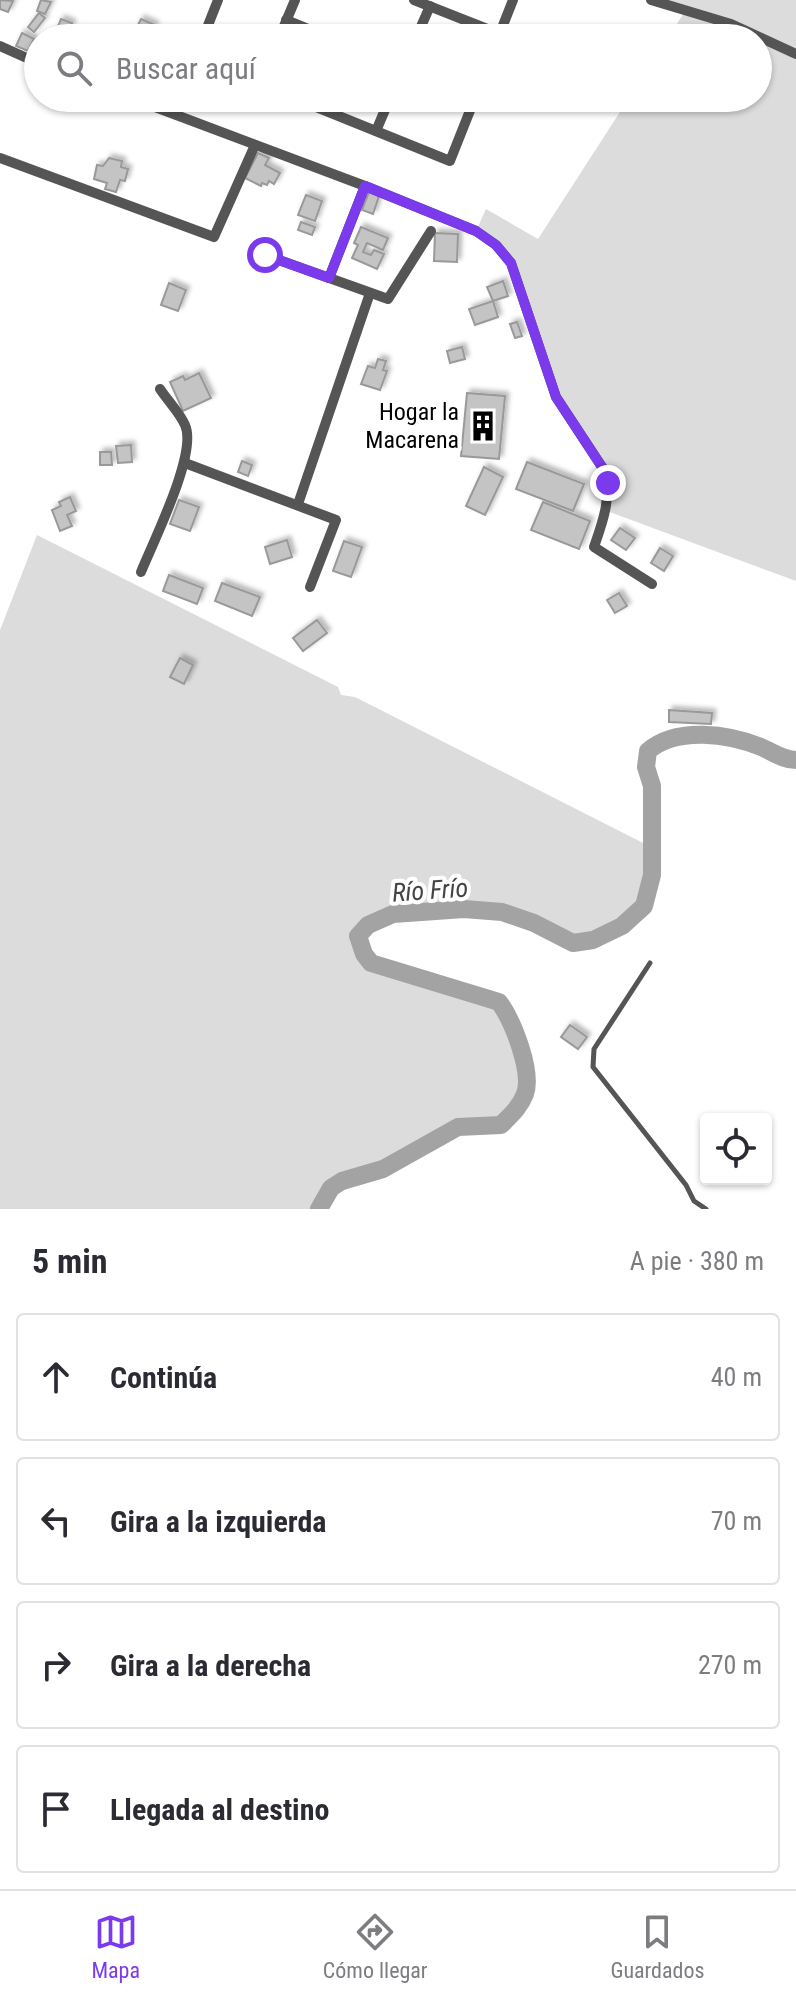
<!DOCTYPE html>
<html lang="es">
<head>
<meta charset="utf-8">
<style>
	body { margin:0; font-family:"Roboto Condensed",sans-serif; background:#f2f2f3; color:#2b2b33 }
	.controls { position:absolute; right:24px; bottom:24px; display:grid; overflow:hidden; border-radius:8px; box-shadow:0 2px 6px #0004 }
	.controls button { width:72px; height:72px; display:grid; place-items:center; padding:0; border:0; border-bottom:2px solid #e1e1e2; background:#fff; color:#2b2b33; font:40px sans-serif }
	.stop { position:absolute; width:24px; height:24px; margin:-18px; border:6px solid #7c3aed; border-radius:50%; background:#fff }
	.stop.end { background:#7c3aed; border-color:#fff; box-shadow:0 2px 8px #0008 }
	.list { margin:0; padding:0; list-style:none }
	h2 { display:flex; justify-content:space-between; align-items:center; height:104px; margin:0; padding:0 32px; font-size:34px }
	h2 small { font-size:26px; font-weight:400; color:#7c7c81 }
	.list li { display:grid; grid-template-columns:52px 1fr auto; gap:24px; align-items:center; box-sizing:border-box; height:128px; margin:0 16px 16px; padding:0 16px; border:2px solid #e1e1e2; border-radius:8px }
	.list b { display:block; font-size:30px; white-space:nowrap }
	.list em { font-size:26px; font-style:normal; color:#7c7c81 }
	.icon { flex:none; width:44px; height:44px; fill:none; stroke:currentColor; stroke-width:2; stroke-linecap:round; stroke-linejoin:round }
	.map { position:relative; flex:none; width:796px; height:1209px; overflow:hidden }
	.search { position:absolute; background:#fff; box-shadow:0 2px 6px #0004; left:24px; right:24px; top:24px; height:88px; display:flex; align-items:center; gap:20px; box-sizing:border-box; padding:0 28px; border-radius:44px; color:#7c7c81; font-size:30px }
	.sheet { height:680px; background:#fff }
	nav { display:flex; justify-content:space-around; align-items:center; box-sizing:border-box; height:112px; border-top:2px solid #e1e1e2; background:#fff; font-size:22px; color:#7c7c81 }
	nav a { display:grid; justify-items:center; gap:4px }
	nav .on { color:#7c3aed }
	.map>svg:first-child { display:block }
</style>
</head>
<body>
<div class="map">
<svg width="796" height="1209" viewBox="0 0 796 1209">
	<defs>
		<filter id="shadow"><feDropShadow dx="3.5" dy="-3.5" stdDeviation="2" flood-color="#0004"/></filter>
	</defs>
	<rect width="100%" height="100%" fill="#fff"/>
	<!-- green -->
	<g fill="#dcdcdc">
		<path d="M651 0H796V581L607 511 608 483 556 397 511 263 476 231 486 209 538 239 629 98H758V38H668L685 11Z"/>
		<path d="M37 535 338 687 341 695 355 697 651 847 652 875 644 906 622 926 593 940 573 943 534 923 502 912 464 909 393 914 368 925 359 936 364 954 372 963 499 1003C512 1020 532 1074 525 1094 520 1107 511 1115 501 1125L458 1127 383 1169 342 1181 331 1188 319 1209H0V630Z"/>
	</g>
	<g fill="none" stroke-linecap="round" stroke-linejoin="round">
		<!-- river -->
		<path stroke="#a3a3a3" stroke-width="18" d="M319 1209 331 1188 342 1181 383 1169 458 1127 501 1125C511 1115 520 1107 525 1094 533 1072 513 1021 499 1002L371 963 364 954 358 936 368 925 393 914 464 909 502 912 534 923 573 943 593 940 622 926 644 906 652 875V786L646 767 648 751C677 726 729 734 761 747 773 752 783 760 796 760"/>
	</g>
	<!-- building -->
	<g fill="#c4c4c4" stroke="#999" stroke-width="2" filter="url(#shadow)">
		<path d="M0 0 13 1 8 12 0 9Z"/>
		<path d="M41 0 51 2 45 14 37 11Z"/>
		<path d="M39 13 45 18 34 32 28 27Z"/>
		<path d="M61 19 72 23 66 38 55 34Z"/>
		<path d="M141 19 155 25 150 36 136 29Z"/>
		<path d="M22 33 34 39 28 51 16 46Z"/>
		<path d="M258 153 269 158 265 165 280 173 274 184 269 181 267 185 262 183 261 186 245 178Z"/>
		<path d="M109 158 122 161 121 167 128 169 125 181 120 180 116 192 105 189 107 183 94 179 97 165 103 166Z"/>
		<path d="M369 192 379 196 373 214 362 210Z"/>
		<path d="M306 195 322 201 315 221 298 215Z"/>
		<path d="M301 222 315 227 312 235 298 230Z"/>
		<path d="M361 227 388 238 383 250 367 243 363 252 371 255 374 250 384 254 377 269 352 258 358 245 354 243Z"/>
		<path d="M435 233 458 234 457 262 434 261Z"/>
		<path d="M503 281 508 296 493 301 487 287Z"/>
		<path d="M169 283 186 290 178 311 161 305Z"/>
		<path d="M493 301 498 317 475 325 469 309Z"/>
		<path d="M517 322 522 336 515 338 510 324Z"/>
		<path d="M462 347 465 359 450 363 447 351Z"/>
		<path d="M378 359 386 361 383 370 387 371 380 390 361 384 368 366 375 368Z"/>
		<path d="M199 373 211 398 183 411 170 382 183 376 185 380Z"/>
		<path d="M467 393 505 396 499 459 461 456Z"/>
		<path d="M131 445 132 462 118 463 116 446Z"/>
		<path d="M100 452H111L112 465H100Z"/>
		<path d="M242 461 252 465 248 476 238 472Z"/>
		<path d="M527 462 584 484 573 511 516 489Z"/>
		<path d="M484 467 503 477 485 515 466 506Z"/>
		<path d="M70 497 76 511 67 515 72 526 60 531 52 510 61 506 59 502Z"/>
		<path d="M179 500 199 507 190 531 170 524Z"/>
		<path d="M543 502 590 521 579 549 531 530Z"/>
		<path d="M620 528 635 538 626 550 611 540Z"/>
		<path d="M287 540 292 557 270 564 265 547Z"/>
		<path d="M344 541 362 547 351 577 333 571Z"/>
		<path d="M660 548 673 556 664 571 651 563Z"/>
		<path d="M169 575 203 588 197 604 163 591Z"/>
		<path d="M222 583 260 597 252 616 215 601Z"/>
		<path d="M619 593 627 606 615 613 607 600Z"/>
		<path d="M317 620 327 633 303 651 293 638Z"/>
		<path d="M180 658 193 665 184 684 170 677Z"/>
		<path d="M669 710 712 713 711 724 669 722Z"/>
		<path d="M570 1025 587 1037 578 1049 561 1037Z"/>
	</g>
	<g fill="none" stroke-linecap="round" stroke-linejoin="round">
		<!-- service -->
		<path stroke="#555" stroke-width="5" d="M650 963 594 1049 593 1067 686 1185 694 1201 706 1209"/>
		<!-- minor -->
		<g stroke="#555" stroke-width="10">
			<path d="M414 0 500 34"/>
			<path d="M651 0 731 24 796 54"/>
			<path d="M286 20 330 38"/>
			<path d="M203 38 218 0"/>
			<path d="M279 38 295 0"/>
			<path d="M416 38 430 6"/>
			<path d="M498 38 513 0"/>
			<path d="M0 46 38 63"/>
			<path d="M131 98 365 186 476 231 496 245 511 263 556 397 604 470C612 498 603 521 594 547L652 584"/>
			<path d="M294 98 450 161 475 98"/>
			<path d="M179 100 180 98"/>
			<path d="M376 131 390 98"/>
			<path d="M0 158 214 237 255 145"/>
			<path d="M265 255 388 299 431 231"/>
			<path d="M329 278 365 186"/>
			<path d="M185 463 336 520 310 587"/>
			<path d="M298 504 370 293"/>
			<path d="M141 572C153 542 198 453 185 425 180 413 168 401 160 389"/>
		</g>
	</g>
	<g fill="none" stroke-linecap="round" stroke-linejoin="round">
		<!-- route -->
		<path stroke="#7c3aed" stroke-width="10" d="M265 255 329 278 365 186 476 231 496 245 511 263 556 397 604 470 608 483"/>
	</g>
	<!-- icons -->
	<defs>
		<g id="building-bare" transform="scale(2.4)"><path d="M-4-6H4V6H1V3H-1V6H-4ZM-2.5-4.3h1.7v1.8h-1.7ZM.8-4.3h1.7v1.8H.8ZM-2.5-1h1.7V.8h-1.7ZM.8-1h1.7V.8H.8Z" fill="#000" stroke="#fff" stroke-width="2.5" paint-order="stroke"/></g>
	</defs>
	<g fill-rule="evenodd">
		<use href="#building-bare" x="483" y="426"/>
	</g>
	<g text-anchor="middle" stroke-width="8" stroke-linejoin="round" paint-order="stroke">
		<!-- poi labels -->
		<g font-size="24" fill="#000" stroke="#fff" text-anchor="end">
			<text x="459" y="420">Hogar la<tspan x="459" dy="28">Macarena</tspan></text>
		</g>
		<!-- water labels -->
		<g font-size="26" font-style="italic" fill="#444" stroke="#fff">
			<text transform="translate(430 890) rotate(-4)" y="9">Río Frío</text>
		</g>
	</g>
</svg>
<div class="controls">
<button><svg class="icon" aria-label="locate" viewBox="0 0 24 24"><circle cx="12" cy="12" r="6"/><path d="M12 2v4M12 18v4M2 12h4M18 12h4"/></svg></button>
</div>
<div class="stop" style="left:265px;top:255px"></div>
<div class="stop end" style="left:608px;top:483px"></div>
<div class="search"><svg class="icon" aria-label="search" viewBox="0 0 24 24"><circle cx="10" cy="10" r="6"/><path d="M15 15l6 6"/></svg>Buscar aquí</div>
</div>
<section class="sheet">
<h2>5 min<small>A pie · 380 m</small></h2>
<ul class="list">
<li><svg class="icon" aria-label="ahead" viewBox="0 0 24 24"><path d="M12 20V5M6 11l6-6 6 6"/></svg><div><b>Continúa</b></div><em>40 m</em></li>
<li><svg class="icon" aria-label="left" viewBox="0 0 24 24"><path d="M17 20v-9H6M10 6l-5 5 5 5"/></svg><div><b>Gira a la izquierda</b></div><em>70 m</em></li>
<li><svg class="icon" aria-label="right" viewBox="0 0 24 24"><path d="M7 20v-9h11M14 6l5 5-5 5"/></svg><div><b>Gira a la derecha</b></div><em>270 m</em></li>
<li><svg class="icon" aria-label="arrive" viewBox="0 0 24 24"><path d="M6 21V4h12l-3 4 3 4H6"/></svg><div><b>Llegada al destino</b></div></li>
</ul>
</section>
<nav>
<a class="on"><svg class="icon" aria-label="map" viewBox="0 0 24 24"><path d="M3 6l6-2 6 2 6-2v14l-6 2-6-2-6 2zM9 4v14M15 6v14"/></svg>Mapa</a>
<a><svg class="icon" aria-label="directions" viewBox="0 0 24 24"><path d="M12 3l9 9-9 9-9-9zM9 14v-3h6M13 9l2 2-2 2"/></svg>Cómo llegar</a>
<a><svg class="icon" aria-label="saved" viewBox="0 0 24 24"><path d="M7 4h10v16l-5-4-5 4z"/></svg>Guardados</a>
</nav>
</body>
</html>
